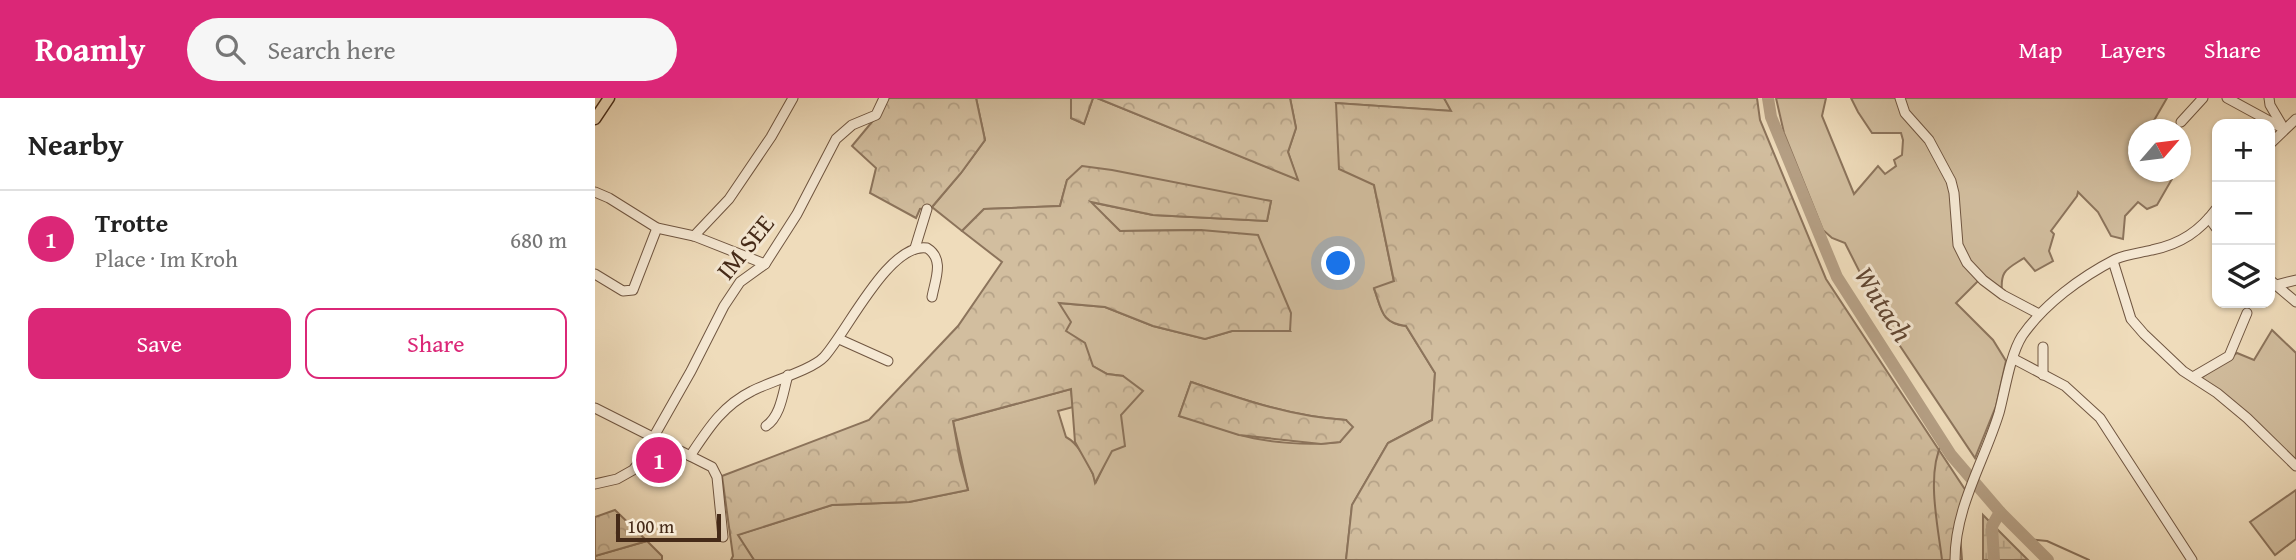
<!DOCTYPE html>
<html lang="en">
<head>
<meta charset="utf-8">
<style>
	body { margin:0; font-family:"Gentium Book Plus",serif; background:#f6f6f6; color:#222 }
	.controls { position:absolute; right:21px; top:21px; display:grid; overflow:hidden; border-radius:14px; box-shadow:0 2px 5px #0004 }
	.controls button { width:63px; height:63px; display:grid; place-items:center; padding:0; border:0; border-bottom:2px solid #e0e0e0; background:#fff; color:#222; font:35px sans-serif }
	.compass { position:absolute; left:1533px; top:21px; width:63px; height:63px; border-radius:50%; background:#fff; box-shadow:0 2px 5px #0004; rotate:62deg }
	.scale { position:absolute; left:21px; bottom:18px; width:105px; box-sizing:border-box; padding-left:7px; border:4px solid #452a18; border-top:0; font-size:19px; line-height:24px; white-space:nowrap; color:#452a18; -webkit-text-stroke:5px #f5e8d3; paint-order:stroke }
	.you { position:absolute; left:744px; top:166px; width:24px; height:24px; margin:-18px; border:5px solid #fff; border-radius:50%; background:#1a73e8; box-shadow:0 0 0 10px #1a73e833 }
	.badge { display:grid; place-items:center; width:46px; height:46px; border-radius:50%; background:#db2777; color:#fff; font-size:23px; font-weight:700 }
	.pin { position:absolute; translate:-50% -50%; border:4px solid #fff; box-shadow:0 2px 7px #0006 }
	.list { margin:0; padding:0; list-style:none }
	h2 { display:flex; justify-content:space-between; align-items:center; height:91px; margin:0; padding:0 28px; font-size:30px }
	h2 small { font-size:23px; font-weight:400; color:#767676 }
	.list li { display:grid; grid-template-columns:46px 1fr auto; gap:21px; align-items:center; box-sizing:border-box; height:98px; padding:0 28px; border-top:2px solid #e0e0e0 }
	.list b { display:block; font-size:26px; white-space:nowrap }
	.list p { margin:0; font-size:23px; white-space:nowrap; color:#767676 }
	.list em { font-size:23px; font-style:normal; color:#767676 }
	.actions { display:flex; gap:14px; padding:21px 28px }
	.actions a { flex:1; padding:16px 0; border:2px solid #db2777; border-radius:14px; text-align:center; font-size:24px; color:#db2777 }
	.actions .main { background:#db2777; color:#fff }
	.icon { flex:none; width:38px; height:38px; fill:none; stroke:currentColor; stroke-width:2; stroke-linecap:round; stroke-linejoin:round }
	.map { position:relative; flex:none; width:1701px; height:462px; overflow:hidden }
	header { display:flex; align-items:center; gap:42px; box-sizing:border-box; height:98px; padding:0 35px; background:#db2777; color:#fff }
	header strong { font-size:33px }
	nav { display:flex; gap:38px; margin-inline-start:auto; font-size:24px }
	.search { width:490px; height:63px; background:#f6f6f6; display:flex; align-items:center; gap:18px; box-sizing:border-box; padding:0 24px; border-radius:38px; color:#767676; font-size:26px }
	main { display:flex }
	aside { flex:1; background:#fff }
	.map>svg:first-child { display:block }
</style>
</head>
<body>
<header>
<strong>Roamly</strong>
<div class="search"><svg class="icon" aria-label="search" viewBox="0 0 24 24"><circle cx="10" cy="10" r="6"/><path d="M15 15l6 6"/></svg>Search here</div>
<nav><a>Map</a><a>Layers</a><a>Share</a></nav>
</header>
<main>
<aside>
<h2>Nearby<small></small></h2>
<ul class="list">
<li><span class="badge">1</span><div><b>Trotte</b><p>Place · Im Kroh</p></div><em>680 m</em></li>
</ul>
<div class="actions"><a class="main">Save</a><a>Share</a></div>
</aside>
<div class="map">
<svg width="1701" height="462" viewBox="0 0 1701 462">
	<defs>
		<pattern id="forest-crowns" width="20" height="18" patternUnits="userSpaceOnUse" patternTransform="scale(1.75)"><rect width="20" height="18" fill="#d2be9f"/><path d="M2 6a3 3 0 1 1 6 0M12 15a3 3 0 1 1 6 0" fill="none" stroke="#b6a388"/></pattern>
		<pattern id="wetland-marsh" width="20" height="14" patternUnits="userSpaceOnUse" patternTransform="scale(1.75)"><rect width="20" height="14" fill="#d2be9f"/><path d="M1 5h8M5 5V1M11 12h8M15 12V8" fill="none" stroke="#b6a388"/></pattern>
	</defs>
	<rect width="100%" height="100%" fill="#efdcbb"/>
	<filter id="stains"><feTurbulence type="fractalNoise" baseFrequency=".00286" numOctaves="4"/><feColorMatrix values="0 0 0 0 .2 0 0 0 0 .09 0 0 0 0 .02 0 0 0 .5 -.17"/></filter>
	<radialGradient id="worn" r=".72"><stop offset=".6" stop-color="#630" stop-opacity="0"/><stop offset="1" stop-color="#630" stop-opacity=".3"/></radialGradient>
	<!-- green -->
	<g fill="#d2be9f" stroke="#8c745c" stroke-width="2" fill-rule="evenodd">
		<path d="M381 0H476V20L489 26 498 0H502L702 81 693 54 701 30 695 0H849L857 13 741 5 779 87 799 184 779 191C787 212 786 225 811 228L840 275 837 322 793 345 757 407 751 462H159L142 437 237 407 314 404 373 392 358 323 476 291 478 309 463 313 471 339C486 347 495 368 501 384 522 343 526 324 528 278L512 276 497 268 470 233 464 205 510 209 558 228 610 241 637 233H695L606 132 525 133 495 104 558 117 672 123 676 103 472 82 465 108 389 111 367 133 337 109 366 75 390 42ZM596 284C646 301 697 319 751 322L745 344C715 348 672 345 642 336 623 330 604 323 584 318Z"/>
		<path d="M1181 0H1231L1227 18 1259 96 1283 68 1290 76 1301 68 1299 62 1307 57 1308 42 1306 35H1277L1263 14 1256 0H1572L1554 31 1544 32V74H1581L1562 107 1552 111 1543 104 1530 118 1528 141 1516 138 1503 114 1483 94 1482 98 1456 133 1459 136 1454 153 1458 163 1440 173 1429 160C1412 171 1405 172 1407 194L1388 178 1361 205 1398 242 1411 263 1401 308 1380 360 1293 230 1250 145 1237 140 1228 132 1189 35Z"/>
		<path d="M1677 232 1701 255V364L1606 280 1642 255 1659 262Z"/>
		<path d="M1701 392V441L1680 457 1655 424Z"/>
		<path d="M52 443 67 458V462H0V458Z"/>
	</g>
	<!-- forest -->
	<g fill="url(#forest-crowns)" stroke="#8c745c" stroke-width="2">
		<path d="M291 0H381L390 42 366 75 337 109 325 111 321 120 275 95 281 70 257 48 282 18Z"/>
		<path d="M476 0H498L489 26 476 20Z"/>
		<path d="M502 0H695L701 30 693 54 703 82Z"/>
		<path d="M849 0H1162L1165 22 1231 181 1371 393 1365 436 1367 462H751L757 407 793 345 837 322 840 275 811 228C786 225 787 212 779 190L799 183 779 87 744 71 741 5 856 13Z"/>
		<path d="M487 68 517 72 676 103 672 123 558 117 496 104 525 133 606 132 663 137 696 215 695 233H637L610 241 558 228 510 209 464 205 476 224 471 233 490 245 498 268 512 276 528 278 548 293 526 317 530 348 517 353 500 385 498 376 480 344 476 291 358 323 365 362 373 392 314 404 237 407 143 437 159 462H136L138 458 127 378 274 322 363 228 407 164 367 133 389 111 465 108 472 82Z"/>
		<path d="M596 284C646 301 697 319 751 322L758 329 745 344 726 346 644 337 584 318Z"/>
		<path d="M20 412 52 443 0 458V419Z"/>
	</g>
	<!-- wetland -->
	<path fill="url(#wetland-marsh)" stroke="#8c745c" stroke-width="2" d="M1388 417 1433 462H1388Z"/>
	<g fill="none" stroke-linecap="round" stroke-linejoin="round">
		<!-- stream -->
		<g stroke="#887059" stroke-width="2">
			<path d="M1431 441 1452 443 1494 462"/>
			<path d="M1347 462C1343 428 1331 376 1347 345"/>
		</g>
		<!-- river -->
		<g stroke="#b59f84" stroke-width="12">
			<path d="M1173 0 1176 19 1242 179 1356 357 1405 414 1453 462"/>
			<path d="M1399 462 1397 428 1405 414"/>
		</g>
		<!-- minor casing -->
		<g stroke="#705641" stroke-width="11">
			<g id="minor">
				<path d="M1305 0 1310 15 1334 42 1356 83 1359 95 1363 147 1372 165 1388 182 1408 197 1444 216"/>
				<path d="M1632 0 1689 31"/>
				<path d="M1674 0 1675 7 1688 29"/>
				<path d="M1586 24 1608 0"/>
				<path d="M1675 46 1701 21"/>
				<path d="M0 94 14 100 62 130 99 138 170 166"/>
				<path d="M1614 120 1622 131"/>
				<path d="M99 138 134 101 176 39 198 0"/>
				<path d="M320 150 332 111"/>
				<path d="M1518 163 1536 221 1549 236 1588 273 1622 295 1652 320 1701 368"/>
				<path d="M0 176 28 193 38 192 62 130"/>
				<path d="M1675 182 1701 204"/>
				<path d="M1681 187 1701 182"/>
				<path d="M244 241 293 263"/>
				<path d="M1448 249V277"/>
				<path d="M1419 261 1470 288 1505 320 1597 462"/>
				<path d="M1598 279 1634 258 1652 215"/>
				<path d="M0 310 117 369 122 379 128 439"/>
				<path d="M171 328C186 318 188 294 193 277"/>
				<path d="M95 358C113 331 127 308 157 293 174 284 217 272 229 259 252 234 294 144 332 150 350 161 340 182 337 199"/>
				<path d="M0 386 22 381 38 372 52 355 58 340 96 273 129 208 145 184 170 166 202 116 241 41 257 27 281 17 289 0"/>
				<path d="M1360 462C1360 409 1389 364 1404 315 1410 293 1415 257 1427 238 1449 206 1486 179 1521 161 1532 156 1545 155 1557 152 1586 146 1605 133 1622 110"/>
			</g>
		</g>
		<!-- major casing -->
		<g stroke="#452a18" stroke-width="13">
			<path id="major" d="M0 21 14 0"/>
		</g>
		<!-- minor -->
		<use href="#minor" stroke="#f5e8d3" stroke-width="9"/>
		<!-- major -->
		<use href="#major" stroke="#efdcbb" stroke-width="10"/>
	</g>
	<g text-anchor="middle" stroke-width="6" stroke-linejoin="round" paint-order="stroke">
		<!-- street labels -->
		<g font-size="26" fill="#452a18" stroke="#f5e8d3">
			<text transform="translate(150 149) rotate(-51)" y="9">IM SEE</text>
		</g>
		<!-- water labels -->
		<g font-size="28" font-style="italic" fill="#614733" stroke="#f5e8d3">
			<text transform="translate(1289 206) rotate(58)" y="10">Wutach</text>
		</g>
	</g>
	<rect width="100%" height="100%" filter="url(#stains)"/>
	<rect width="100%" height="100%" fill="url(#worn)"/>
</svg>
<div class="controls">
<button>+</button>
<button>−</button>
<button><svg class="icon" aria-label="layers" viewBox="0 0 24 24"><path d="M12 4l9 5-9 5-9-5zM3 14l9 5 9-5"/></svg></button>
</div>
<svg class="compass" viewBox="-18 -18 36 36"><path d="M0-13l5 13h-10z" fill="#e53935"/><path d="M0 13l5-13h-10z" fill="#767676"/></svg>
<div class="scale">100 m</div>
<div class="you"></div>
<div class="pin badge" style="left:64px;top:362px">1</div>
</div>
</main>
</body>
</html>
